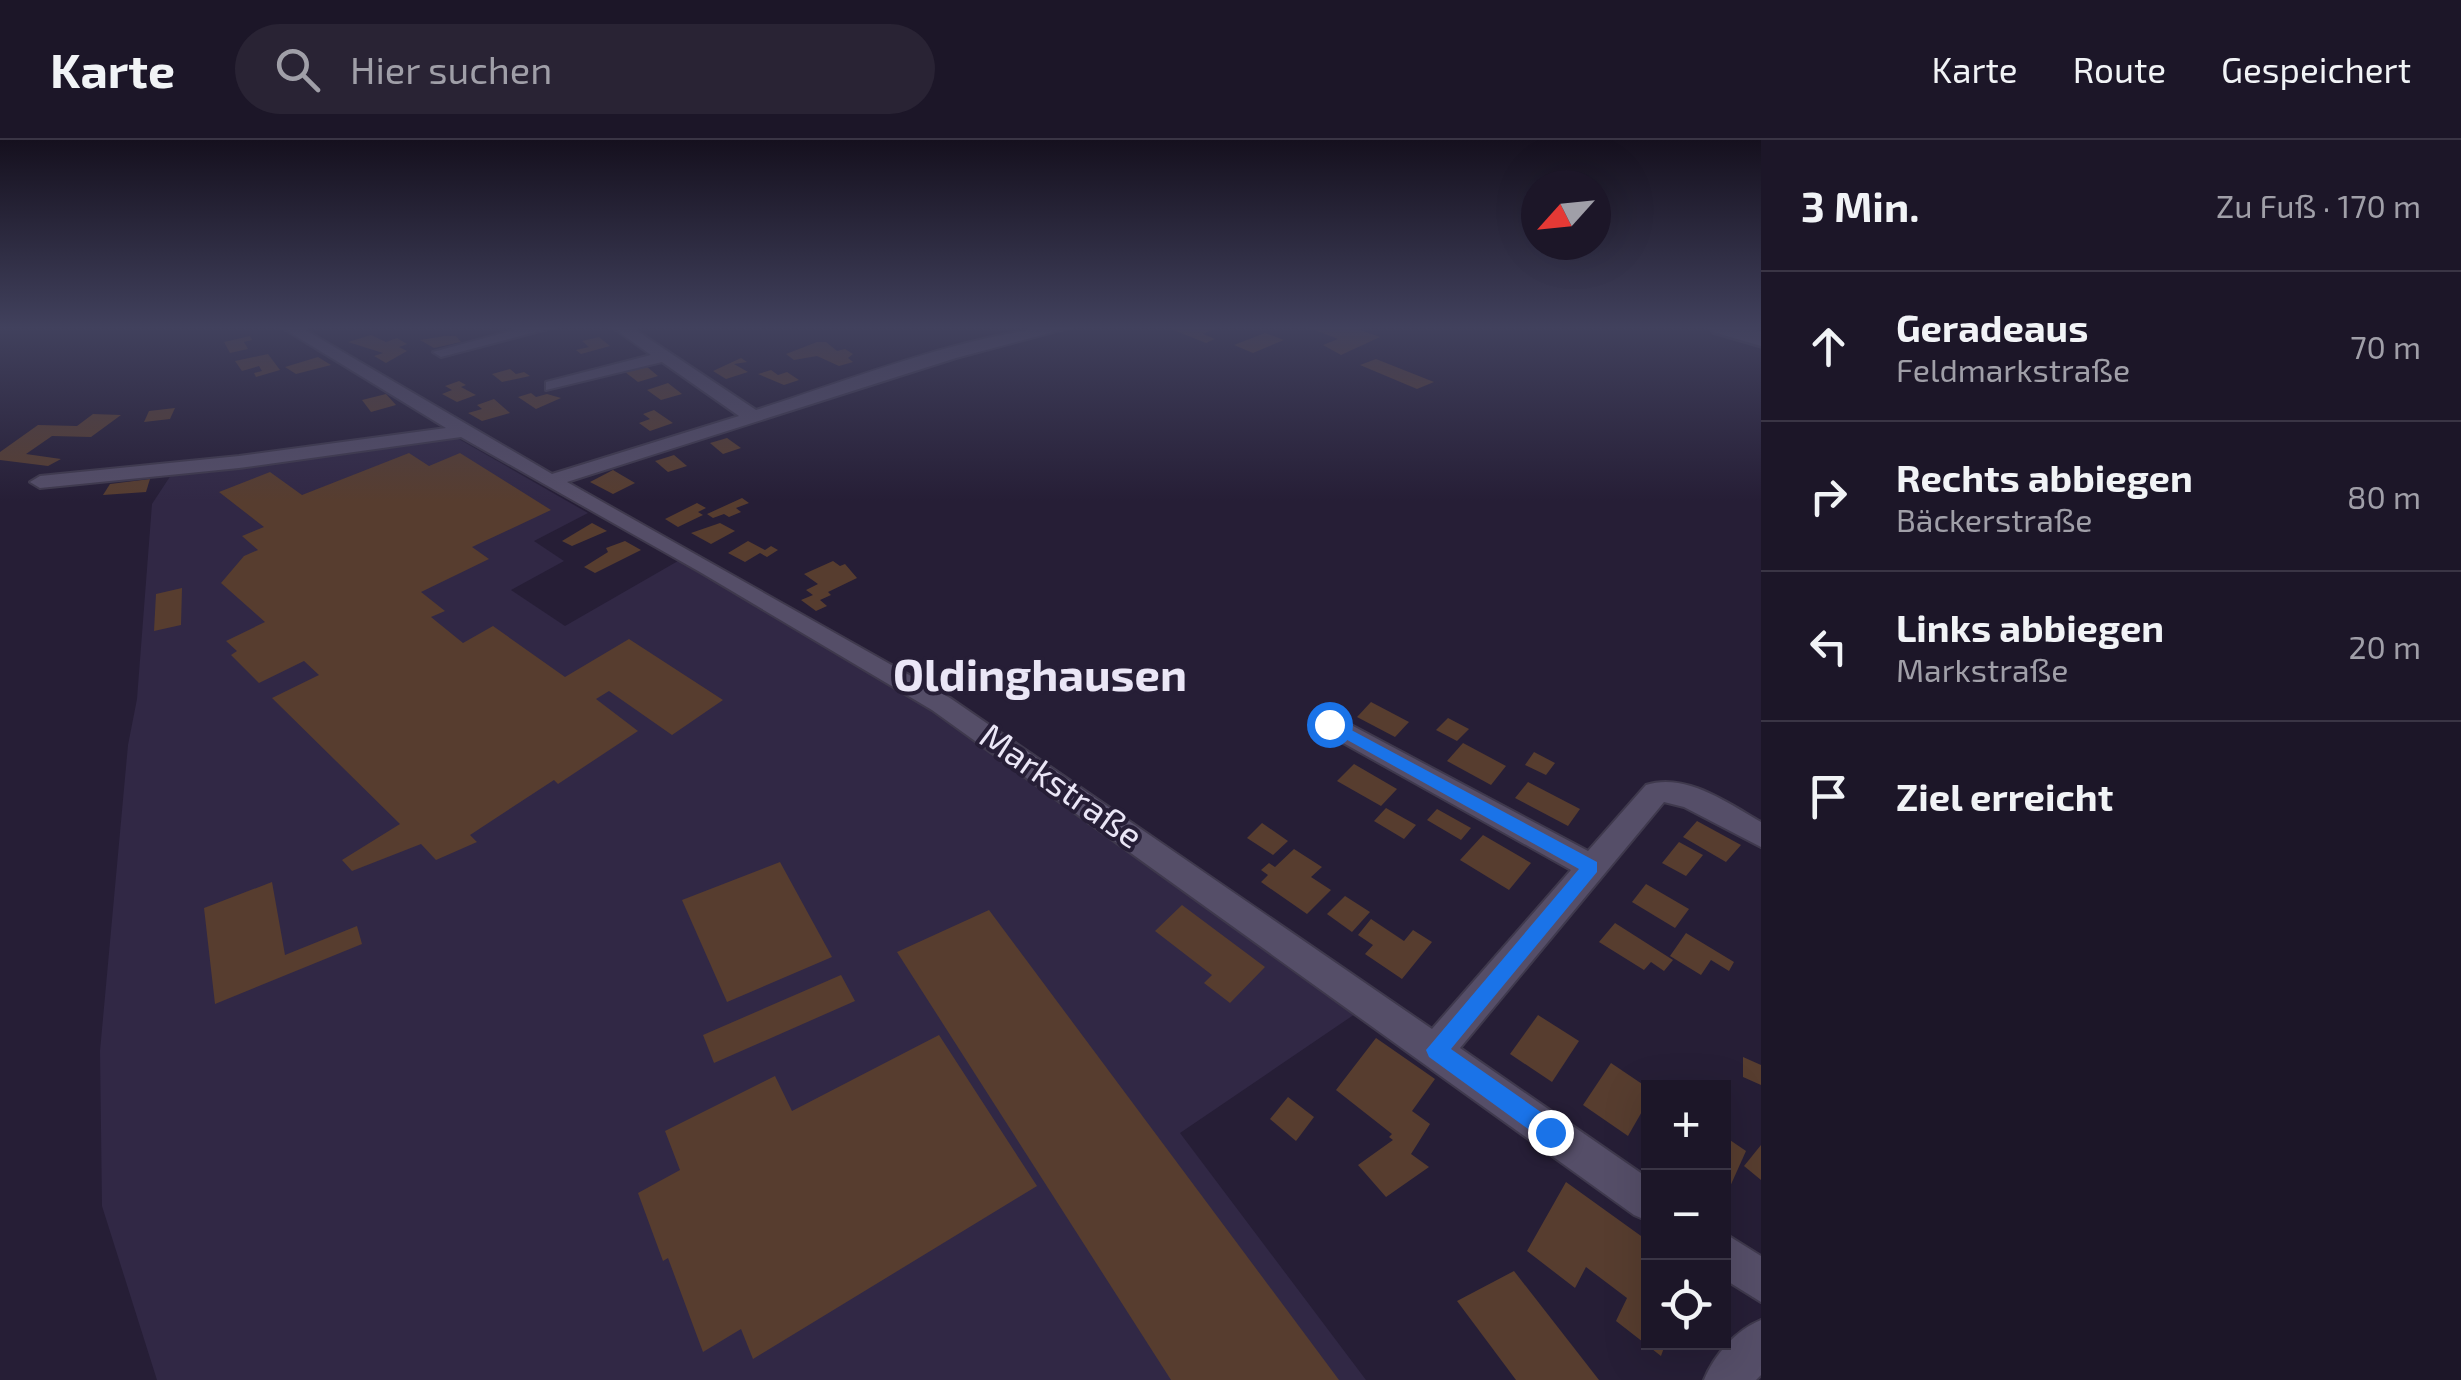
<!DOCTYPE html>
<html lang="de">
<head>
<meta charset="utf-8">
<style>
	body { margin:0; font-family:"Exo 2",sans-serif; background:#292334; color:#f1f3f6 }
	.controls { position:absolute; right:30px; bottom:30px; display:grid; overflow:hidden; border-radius:0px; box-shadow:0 10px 40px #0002 }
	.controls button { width:90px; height:90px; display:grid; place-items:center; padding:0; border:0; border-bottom:2px solid #3a3545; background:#1c1628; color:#f1f3f6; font:50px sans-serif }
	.compass { position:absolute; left:1521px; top:30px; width:90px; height:90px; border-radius:50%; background:#1c1628; box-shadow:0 10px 40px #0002; rotate:243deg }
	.stop { position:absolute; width:30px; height:30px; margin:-22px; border:8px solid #1a73e8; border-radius:50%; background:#fff }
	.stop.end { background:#1a73e8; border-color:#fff; box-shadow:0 2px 10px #0008 }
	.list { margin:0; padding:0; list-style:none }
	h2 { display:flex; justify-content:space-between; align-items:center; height:130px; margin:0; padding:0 40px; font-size:42px }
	h2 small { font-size:32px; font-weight:400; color:#a09fa8 }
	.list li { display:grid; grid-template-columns:65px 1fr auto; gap:30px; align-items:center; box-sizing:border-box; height:150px; padding:0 40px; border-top:2px solid #3a3545 }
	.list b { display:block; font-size:38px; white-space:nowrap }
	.list p { margin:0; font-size:32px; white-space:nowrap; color:#a09fa8 }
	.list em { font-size:32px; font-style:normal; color:#a09fa8 }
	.icon { flex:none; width:55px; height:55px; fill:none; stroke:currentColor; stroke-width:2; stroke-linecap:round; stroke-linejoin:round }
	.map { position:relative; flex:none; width:1761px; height:1240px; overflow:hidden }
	header { display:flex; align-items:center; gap:60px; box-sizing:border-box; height:140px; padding:0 50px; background:#1c1628; border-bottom:2px solid #3a3545 }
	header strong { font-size:48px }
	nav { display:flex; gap:55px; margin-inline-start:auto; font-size:35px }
	.search { width:700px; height:90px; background:#292334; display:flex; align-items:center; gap:25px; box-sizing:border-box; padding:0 35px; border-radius:55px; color:#a09fa8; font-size:38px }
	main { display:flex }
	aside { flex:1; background:#1c1628 }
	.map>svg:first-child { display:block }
</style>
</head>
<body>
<header>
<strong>Karte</strong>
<div class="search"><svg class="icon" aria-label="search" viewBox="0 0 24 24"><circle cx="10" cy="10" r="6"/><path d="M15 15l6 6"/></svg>Hier suchen</div>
<nav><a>Karte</a><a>Route</a><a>Gespeichert</a></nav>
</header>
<main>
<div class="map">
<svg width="1761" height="1240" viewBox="0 0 1761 1240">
	<rect width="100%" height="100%" fill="#261e36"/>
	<!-- built -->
	<path fill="#312845" d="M443 297 457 298 588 373 534 401 564 421 511 450 565 486 678 421 879 536 986 604 1355 874 1180 993 1366 1240H157L102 1066 100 911 128 605 137 559 152 364 173 332Z"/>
	<!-- building -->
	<g fill="#573d2f">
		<path d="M1176 187H1218L1203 194 1215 199 1206 203 1171 189Z"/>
		<path d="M1307 187H1365L1360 190 1380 197 1341 215 1323 205 1338 199Z"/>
		<path d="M1265 193 1284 200 1253 213 1234 205Z"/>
		<path d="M371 195 386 202 397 198 407 204 399 207 407 211 386 223 374 216 383 213 348 202Z"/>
		<path d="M250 196 252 200 244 202 248 209 230 213 224 202Z"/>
		<path d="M445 196H456L461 202 434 208 420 200Z"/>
		<path d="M599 197 610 206 581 214 576 210 589 207 582 201Z"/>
		<path d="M817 202H826L837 211 845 209 853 214 848 218 853 222 839 226 817 216 794 220 786 214Z"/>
		<path d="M268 214 280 230 256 237 254 233 262 231 259 226 242 231 235 221Z"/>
		<path d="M318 217 331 225 296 234 285 227Z"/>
		<path d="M741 218 747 222 734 224 748 232 726 239 713 231Z"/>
		<path d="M1376 219 1434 242 1417 249 1360 225Z"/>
		<path d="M646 226 658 236 638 242 625 232Z"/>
		<path d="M510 229 516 234 524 232 530 236 502 242 492 234Z"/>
		<path d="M771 230 778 235 787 232 799 240 784 245 758 234Z"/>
		<path d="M459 241 466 245 461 247 476 255 457 262 442 254 452 250 445 246Z"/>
		<path d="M668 243 682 254 661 260 647 250Z"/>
		<path d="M531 253 536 257 547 254 561 258 536 269 518 257Z"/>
		<path d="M386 254 396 265 371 272 362 260Z"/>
		<path d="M494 259 510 273 482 281 468 273 482 269 477 265Z"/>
		<path d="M175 268 170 279 144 282 149 271Z"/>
		<path d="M654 270 673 283 650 291 639 283 650 279 643 274Z"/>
		<path d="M93 274 121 275 91 297 52 296 26 314 61 319 48 326 0 320V312L38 285 77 286Z"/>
		<path d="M727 298 741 308 723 314 710 303Z"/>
		<path d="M409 313 429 326 460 313 551 370 472 407 489 419 421 452 445 471 431 477 463 503 493 486 565 537 629 499 723 560 672 595 609 551 596 559 638 591 558 644 554 640 470 695 477 702 436 720 421 704 352 731 342 720 400 684 272 558 319 535 304 521 259 543 231 515 237 511 226 501 265 482 221 443 244 416 258 410 242 396 264 387 219 352 270 332 302 355Z"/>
		<path d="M674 315 687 326 668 332 655 321Z"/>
		<path d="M613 330 635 343 613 354 590 342Z"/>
		<path d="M150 339 146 352 103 355 110 344Z"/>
		<path d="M742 358 749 363 736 368 741 372 729 377 724 374 713 378 707 374Z"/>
		<path d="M697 363 706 368 698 372 703 375 678 387 665 379Z"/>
		<path d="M592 383 607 391 572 406 562 401Z"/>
		<path d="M720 383 735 391 711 404 691 393Z"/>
		<path d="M625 401 641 410 595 433 584 427 608 412 606 408Z"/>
		<path d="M748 401 765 410 771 406 778 410 767 417 760 413 745 422 728 413Z"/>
		<path d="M833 421 840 426 845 424 857 438 828 452 831 455 820 460 827 466 816 471 801 460 813 455 806 450 818 444 804 434Z"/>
		<path d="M182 448 181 485 154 491 156 454Z"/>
		<path d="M1371 562 1409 582 1395 597 1357 577Z"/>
		<path d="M1448 578 1469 589 1457 601 1436 590Z"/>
		<path d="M1463 603 1506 626 1491 645 1447 621Z"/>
		<path d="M1534 612 1555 623 1546 635 1525 625Z"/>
		<path d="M1354 624 1397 649 1381 666 1337 641Z"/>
		<path d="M1528 642 1580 669 1568 686 1515 658Z"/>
		<path d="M1386 668 1416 685 1404 699 1374 681Z"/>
		<path d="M1437 669 1471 688 1461 700 1427 680Z"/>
		<path d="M1697 681 1741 705 1726 722 1683 697Z"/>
		<path d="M1262 683 1288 701 1273 715 1247 698Z"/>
		<path d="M1483 695 1531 723 1509 750 1460 720Z"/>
		<path d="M1679 702 1703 715 1686 736 1662 723Z"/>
		<path d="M1294 709 1322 727 1311 737 1331 750 1307 774 1261 742 1268 735 1261 730 1269 723 1275 727Z"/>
		<path d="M780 722 832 817 727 862 682 760Z"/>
		<path d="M272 742 285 815 357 786 362 804 215 864 204 768Z"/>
		<path d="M1646 744 1689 769 1675 788 1632 762Z"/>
		<path d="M1345 756 1370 772 1352 792 1327 774Z"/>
		<path d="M1182 765 1265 827 1230 863 1204 843 1212 835 1155 791Z"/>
		<path d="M989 770 1339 1240H1171L897 812Z"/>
		<path d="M1371 779 1404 801 1413 790 1432 802 1402 839 1365 814 1373 805 1358 795Z"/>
		<path d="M1615 783 1673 820 1664 831 1651 822 1644 830 1599 802Z"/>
		<path d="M1686 793 1734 822 1729 831 1711 820 1701 835 1670 816Z"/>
		<path d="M841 835 855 861 714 923 703 895Z"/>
		<path d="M1538 875 1579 901 1552 942 1510 914Z"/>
		<path d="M939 895 1037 1046 753 1219 741 1189 703 1212 668 1118 663 1121 638 1053 680 1030 665 991 775 936 792 971Z"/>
		<path d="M1376 898 1435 939 1412 971 1430 984 1411 1014 1429 1027 1386 1057 1358 1025 1393 1000 1389 997 1392 994 1336 950Z"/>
		<path d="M1743 917 1761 925V945L1743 937Z"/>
		<path d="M1611 923 1648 948V961L1628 996 1583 965Z"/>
		<path d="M1288 957 1314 977 1296 1001 1270 979Z"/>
		<path d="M1724 996 1746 1011 1724 1060Z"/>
		<path d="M1761 1005V1040L1744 1026Z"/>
		<path d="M1566 1042 1648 1101V1202H1666L1661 1216 1616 1181 1627 1158 1586 1127 1575 1148 1527 1111Z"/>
		<path d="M1514 1131 1599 1240H1516L1457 1161Z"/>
	</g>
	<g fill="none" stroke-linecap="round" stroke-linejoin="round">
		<!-- street casing -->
		<g stroke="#3f394d" stroke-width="4">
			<g id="street">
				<path d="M281 187H300L552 334 739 276 662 222 546 250V242L651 215 612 187H631L756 270C845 242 981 187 1072 187L956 218 567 342 950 558 1432 889 1571 730 1320 590 1316 584 1320 578H1338L1588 711 1646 645C1685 632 1728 663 1761 682V707L1684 667 1664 662 1460 908 1648 1038V1081L1634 1075 932 570 700 432 461 297 239 328 40 348 30 342 40 336 239 316 446 288Z"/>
				<path d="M526 187H555L441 217 433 212Z"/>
				<path d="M1724 1093 1761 1116V1162L1724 1139Z"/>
				<path d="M1761 1180V1235L1756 1240H1704C1714 1215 1736 1190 1761 1180Z"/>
			</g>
		</g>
		<!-- secondary casing -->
		<g stroke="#3f394d" stroke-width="5">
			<path id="secondary" d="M1710 187H1746L1761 192V206L1713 192Z"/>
		</g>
		<!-- street -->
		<use href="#street" fill="#554e68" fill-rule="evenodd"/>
		<!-- secondary -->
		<use href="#secondary" fill="#554e68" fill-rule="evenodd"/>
	</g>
	<!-- sky -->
	<linearGradient id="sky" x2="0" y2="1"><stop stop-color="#15101e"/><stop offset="0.52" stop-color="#41415d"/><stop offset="1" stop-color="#41415d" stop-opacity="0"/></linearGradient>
	<rect width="1761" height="361" fill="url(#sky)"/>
	<!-- route -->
	<path fill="#1a73e8" d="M1329 578 1597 722V732L1451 909 1558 984 1561 992 1558 999 1550 1003 1542 999 1429 917 1426 910 1579 729 1324 587V580Z"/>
	<g text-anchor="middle" stroke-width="8" stroke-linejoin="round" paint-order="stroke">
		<!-- street labels -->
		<g font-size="35" fill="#eae6f6" stroke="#261e36">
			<text transform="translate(1061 646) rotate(35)" y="12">Markstraße</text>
		</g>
		<!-- district labels -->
		<g font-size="45" font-weight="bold" fill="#eae6f6" stroke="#261e36">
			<text x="1040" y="551">Oldinghausen</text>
		</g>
	</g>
</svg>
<div class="controls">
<button>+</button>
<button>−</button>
<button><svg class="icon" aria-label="locate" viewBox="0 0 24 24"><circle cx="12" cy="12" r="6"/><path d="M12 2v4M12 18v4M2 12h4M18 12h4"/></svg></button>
</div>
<svg class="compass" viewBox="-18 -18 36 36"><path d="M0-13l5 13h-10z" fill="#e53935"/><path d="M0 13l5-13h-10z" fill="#a09fa8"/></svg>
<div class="stop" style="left:1329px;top:584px"></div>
<div class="stop end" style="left:1550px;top:992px"></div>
</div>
<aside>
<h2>3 Min.<small>Zu Fuß · 170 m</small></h2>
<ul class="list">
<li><svg class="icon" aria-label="ahead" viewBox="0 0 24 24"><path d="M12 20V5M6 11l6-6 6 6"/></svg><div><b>Geradeaus</b><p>Feldmarkstraße</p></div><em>70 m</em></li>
<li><svg class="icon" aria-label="right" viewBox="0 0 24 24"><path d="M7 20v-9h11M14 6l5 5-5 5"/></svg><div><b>Rechts abbiegen</b><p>Bäckerstraße</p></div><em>80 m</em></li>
<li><svg class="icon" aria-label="left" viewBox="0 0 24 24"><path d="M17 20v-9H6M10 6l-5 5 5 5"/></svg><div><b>Links abbiegen</b><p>Markstraße</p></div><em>20 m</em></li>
<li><svg class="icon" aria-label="arrive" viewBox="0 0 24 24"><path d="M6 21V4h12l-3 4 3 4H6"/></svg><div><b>Ziel erreicht</b></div></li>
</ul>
</aside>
</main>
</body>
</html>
